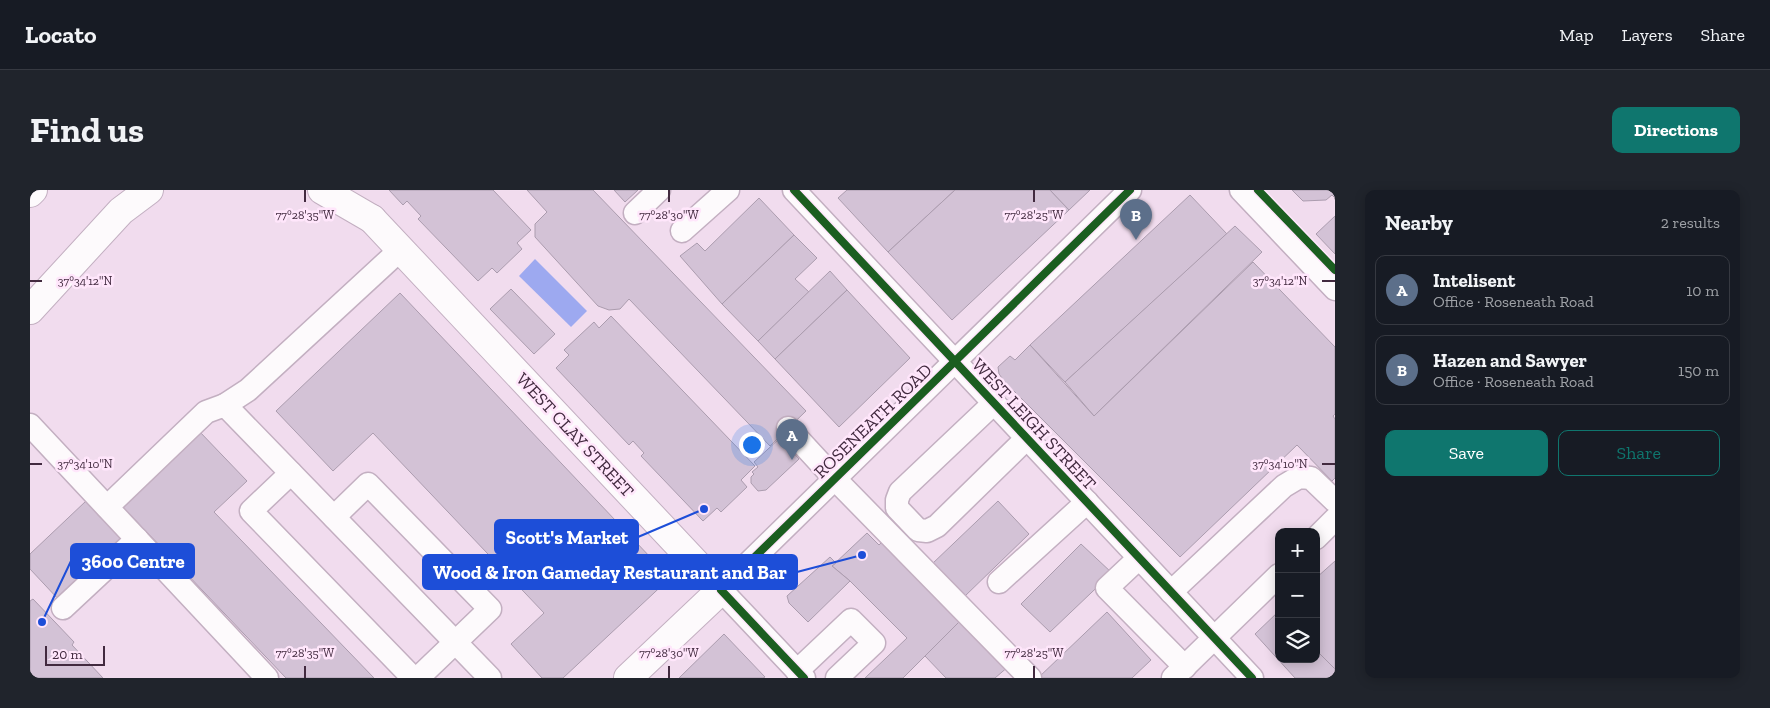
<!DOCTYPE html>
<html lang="en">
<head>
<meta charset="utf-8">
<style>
	body { margin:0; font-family:"Zilla Slab",serif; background:#20242c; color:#f1f3f6 }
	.controls { position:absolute; right:15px; bottom:15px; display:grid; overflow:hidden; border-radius:10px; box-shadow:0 2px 12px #0003 }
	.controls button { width:45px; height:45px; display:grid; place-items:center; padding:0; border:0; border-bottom:1px solid #363941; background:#171b24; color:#f1f3f6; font:25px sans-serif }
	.scale { position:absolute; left:15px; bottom:12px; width:60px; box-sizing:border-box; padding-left:5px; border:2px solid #422a3f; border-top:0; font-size:14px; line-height:18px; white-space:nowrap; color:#422a3f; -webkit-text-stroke:4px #ffe6fb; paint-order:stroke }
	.you { position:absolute; left:721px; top:254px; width:18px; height:18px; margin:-12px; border:4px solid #fff; border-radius:50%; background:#1a73e8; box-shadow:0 0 0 8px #1a73e833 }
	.badge { display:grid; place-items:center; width:32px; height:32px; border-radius:50%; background:#0f766e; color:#fff; font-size:16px; font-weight:700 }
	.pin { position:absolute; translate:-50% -41px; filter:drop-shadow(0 1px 2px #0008) }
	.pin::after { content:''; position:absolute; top:26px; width:18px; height:15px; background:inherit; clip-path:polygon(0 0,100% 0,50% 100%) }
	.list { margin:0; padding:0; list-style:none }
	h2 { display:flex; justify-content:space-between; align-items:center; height:65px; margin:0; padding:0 20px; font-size:21px }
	h2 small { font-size:16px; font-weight:400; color:#9ea1a6 }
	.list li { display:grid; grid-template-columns:32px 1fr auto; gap:15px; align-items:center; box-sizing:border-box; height:70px; margin:0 10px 10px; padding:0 10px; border:1px solid #363941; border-radius:10px }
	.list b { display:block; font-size:19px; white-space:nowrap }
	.list p { margin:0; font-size:16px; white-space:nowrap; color:#9ea1a6 }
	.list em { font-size:16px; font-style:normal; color:#9ea1a6 }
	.actions { display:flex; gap:10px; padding:15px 20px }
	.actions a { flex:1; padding:11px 0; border:1px solid #0f766e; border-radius:10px; text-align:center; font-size:18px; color:#0f766e }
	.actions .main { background:#0f766e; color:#fff }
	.icon { flex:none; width:28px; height:28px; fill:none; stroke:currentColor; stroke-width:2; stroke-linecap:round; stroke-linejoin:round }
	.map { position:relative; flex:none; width:1305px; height:488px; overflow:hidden; border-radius:10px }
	header { display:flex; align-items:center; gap:30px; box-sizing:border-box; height:70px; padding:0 25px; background:#171b24; border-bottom:1px solid #363941 }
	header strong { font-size:24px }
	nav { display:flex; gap:28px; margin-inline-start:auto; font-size:18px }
	.intro { display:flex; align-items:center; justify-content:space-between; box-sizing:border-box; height:120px; padding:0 30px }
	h1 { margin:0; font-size:35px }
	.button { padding:12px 22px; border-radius:10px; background:#0f766e; color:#fff; font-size:18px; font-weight:700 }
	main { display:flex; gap:30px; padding:0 30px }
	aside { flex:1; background:#171b24; border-radius:10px; box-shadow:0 2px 12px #0003 }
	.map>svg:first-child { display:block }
</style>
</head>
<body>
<header>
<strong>Locato</strong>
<nav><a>Map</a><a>Layers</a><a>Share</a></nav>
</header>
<div class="intro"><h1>Find us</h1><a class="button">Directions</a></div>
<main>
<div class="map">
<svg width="1305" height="488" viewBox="0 0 1305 488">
	<rect width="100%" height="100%" fill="#f1dcee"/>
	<!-- water -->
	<path fill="#9da9f0" d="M505 69 557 121 541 137 489 86Z"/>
	<!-- building -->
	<g fill="#d3c2d6" stroke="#ab9cae">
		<path d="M359 0H463L501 40 487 53 492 59 467 83 462 78 448 91 388 29 391 26 377 11 373 15Z"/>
		<path d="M497 0H563L776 221 740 256 599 109 590 119 579 120 568 116 505 47V34L517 22Z"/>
		<path d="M584 0H608L595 12Z"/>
		<path d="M817 0H925L858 62 808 8Z"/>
		<path d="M925 0H1020L1039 20 922 130 858 62Z"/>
		<path d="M1020 0H1060L1039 20Z"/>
		<path d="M1262 0H1305V8L1302 5 1296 10 1273 11Z"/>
		<path d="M1160 5 1197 44 1035 192 1000 155Z"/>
		<path d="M729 8 764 45 692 114 650 66 667 53 675 61Z"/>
		<path d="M1305 26V64L1286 44Z"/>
		<path d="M1205 36 1232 62 1064 226 1035 192Z"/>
		<path d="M764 45 787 68 765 89 779 102 728 151 692 114Z"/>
		<path d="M1223 72 1305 157V224L1303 226 1305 229V288L1302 291 1267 255 1150 367 975 192 969 184 968 177 980 166 985 170 1000 155 1064 226Z"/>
		<path d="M800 81 817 100 745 169 728 151Z"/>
		<path d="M481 99 525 144 504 164 460 119Z"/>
		<path d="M817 100 880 168 809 237 745 169Z"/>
		<path d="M370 103 640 388 533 488H512L481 454 514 423 343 243 303 281 246 221Z"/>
		<path d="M581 126 725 276 711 290 717 297 691 322 687 318 673 331 611 266 614 263 603 251 599 255 526 178 539 165 534 160 564 132 569 138Z"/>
		<path d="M169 241 217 291 184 322 344 488H256L91 315Z"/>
		<path d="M750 248 769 269 736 300 728 301 721 293V287L724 284 722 282 728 277 724 272Z"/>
		<path d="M56 311 93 351 29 410 0 379V364Z"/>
		<path d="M968 311 999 344 934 407 902 374Z"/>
		<path d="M837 343 849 355 856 348 934 427 873 488H835L877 448 820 391 802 376Z"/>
		<path d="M1051 354 1082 383 1020 442 991 414Z"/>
		<path d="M800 367 806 373 802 376 820 391 778 432 759 413 757 406Z"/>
		<path d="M1305 371V479L1286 460V388Z"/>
		<path d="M3 409 44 452 42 455 73 488H0V411Z"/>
		<path d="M1249 421V469H1286V460L1305 479V482L1299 488H1265L1225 444Z"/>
		<path d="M1077 422 1121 470 1102 488H1008Z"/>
		<path d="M934 427 979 476 965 488H916L895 466Z"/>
		<path d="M694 444 735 487 733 488H649Z"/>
	</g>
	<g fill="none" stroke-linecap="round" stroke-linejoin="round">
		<!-- minor casing -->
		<g stroke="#c3afc1" stroke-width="25">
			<g id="minor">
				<path d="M764 0 1222 488"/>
				<path d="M1211 0 1305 99"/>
				<path d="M605 23 629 0"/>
				<path d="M652 41 698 0"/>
				<path d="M964 213 870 302 867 310V318L888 340 897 341 907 336 997 248"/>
				<path d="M195 215 218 200 371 59"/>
				<path d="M0 235 237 488"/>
				<path d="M758 238 805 289 1000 488"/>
				<path d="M261 283 221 321 383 488"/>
				<path d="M77 317 176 222 195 215 460 488"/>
				<path d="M304 327 338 294 460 419 388 488"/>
				<path d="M1286 348 1305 329"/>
				<path d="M1109 368 1077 398 1155 477"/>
				<path d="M969 392 1057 312"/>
				<path d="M1141 402 1254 296 1269 287 1281 288 1305 311"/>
				<path d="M33 418 107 349"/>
				<path d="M767 481 821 430 844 453 807 488"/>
				<path d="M774 488 691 400 1100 0"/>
				<path d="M1143 488 1249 385"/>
			</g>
		</g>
		<!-- major casing -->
		<g stroke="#c3afc1" stroke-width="30">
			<path id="major" d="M342 29 691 400 598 488"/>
		</g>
		<!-- highway casing -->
		<g stroke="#c3afc1" stroke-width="30">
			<g id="highway">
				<path d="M292 0 342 29"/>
				<path d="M0 3 3 0"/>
				<path d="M0 120 91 21 119 0"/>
			</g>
		</g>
		<!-- minor -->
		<use href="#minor" stroke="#fdfafc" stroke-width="22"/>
		<!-- major -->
		<use href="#major" stroke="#fdfafc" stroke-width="28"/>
		<!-- highway -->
		<use href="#highway" stroke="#fdfafc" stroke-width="28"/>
		<!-- cycleway casing -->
		<g stroke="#ffe6fb" stroke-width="11">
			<g id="cycleway">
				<path d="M764 0 1222 488"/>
				<path d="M1228 0 1305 80"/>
				<path d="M774 488 691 400 1100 0"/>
			</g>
		</g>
		<!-- cycleway -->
		<use href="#cycleway" stroke="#1b5e20" stroke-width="8"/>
	</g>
	<!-- ticks -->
	<path fill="none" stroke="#422a3f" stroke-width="2" d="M275 0V12M639 0V12M1004 0V12M0 91H12M1292 91H1305M0 274H12M1292 274H1305M275 476V488M639 476V488M1004 476V488"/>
	<g text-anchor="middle" stroke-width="5" stroke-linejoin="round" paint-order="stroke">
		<!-- street labels -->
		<g font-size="18" fill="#422a3f" stroke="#ffe6fb">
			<text transform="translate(843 231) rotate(-44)" y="6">ROSENEATH ROAD</text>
			<text transform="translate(1004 234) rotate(47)" y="6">WEST LEIGH STREET</text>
			<text transform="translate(545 245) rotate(47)" y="6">WEST CLAY STREET</text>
		</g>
	</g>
	<g font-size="12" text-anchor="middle" fill="#422a3f" stroke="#ffe6fb" stroke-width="5" stroke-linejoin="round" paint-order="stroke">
		<text x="275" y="29">77°28'35"W</text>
		<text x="639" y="29">77°28'30"W</text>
		<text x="1004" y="29">77°28'25"W</text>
		<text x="55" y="95">37°34'12"N</text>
		<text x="1250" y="95">37°34'12"N</text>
		<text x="55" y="278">37°34'10"N</text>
		<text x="1250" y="278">37°34'10"N</text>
		<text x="275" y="467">77°28'35"W</text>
		<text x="639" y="467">77°28'30"W</text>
		<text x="1004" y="467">77°28'25"W</text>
	</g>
	<!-- callouts -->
	<path fill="none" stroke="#1d4ed8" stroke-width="2" d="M674 319L608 347M12 432L41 371M832 365L767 382"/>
	<g fill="#1d4ed8" stroke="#ffe6fb" stroke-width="2">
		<circle cx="674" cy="319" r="5"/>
		<circle cx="12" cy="432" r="5"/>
		<circle cx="832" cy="365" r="5"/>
	</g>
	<g fill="#1d4ed8" stroke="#1d4ed8" stroke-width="2">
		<rect x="465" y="330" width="143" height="34" rx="5"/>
		<rect x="41" y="354" width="123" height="34" rx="5"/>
		<rect x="393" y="365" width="374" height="34" rx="5"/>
	</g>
	<g font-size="19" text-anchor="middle" font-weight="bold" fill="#fff">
		<text x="537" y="354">Scott's Market</text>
		<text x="103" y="378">3600 Centre</text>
		<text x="580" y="389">Wood &amp; Iron Gameday Restaurant and Bar</text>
	</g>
</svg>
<div class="controls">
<button>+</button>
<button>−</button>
<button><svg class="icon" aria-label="layers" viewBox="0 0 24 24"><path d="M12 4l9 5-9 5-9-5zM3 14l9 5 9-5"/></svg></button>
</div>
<div class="scale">20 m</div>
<div class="you"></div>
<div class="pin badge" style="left:762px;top:270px;background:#5c6f8a">A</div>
<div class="pin badge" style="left:1106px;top:50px;background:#5c6f8a">B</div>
</div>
<aside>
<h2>Nearby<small>2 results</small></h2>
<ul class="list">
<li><span class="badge" style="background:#5c6f8a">A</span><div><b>Intelisent</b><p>Office · Roseneath Road</p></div><em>10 m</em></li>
<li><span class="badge" style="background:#5c6f8a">B</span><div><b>Hazen and Sawyer</b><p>Office · Roseneath Road</p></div><em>150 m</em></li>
</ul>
<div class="actions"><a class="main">Save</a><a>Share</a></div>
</aside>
</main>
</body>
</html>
